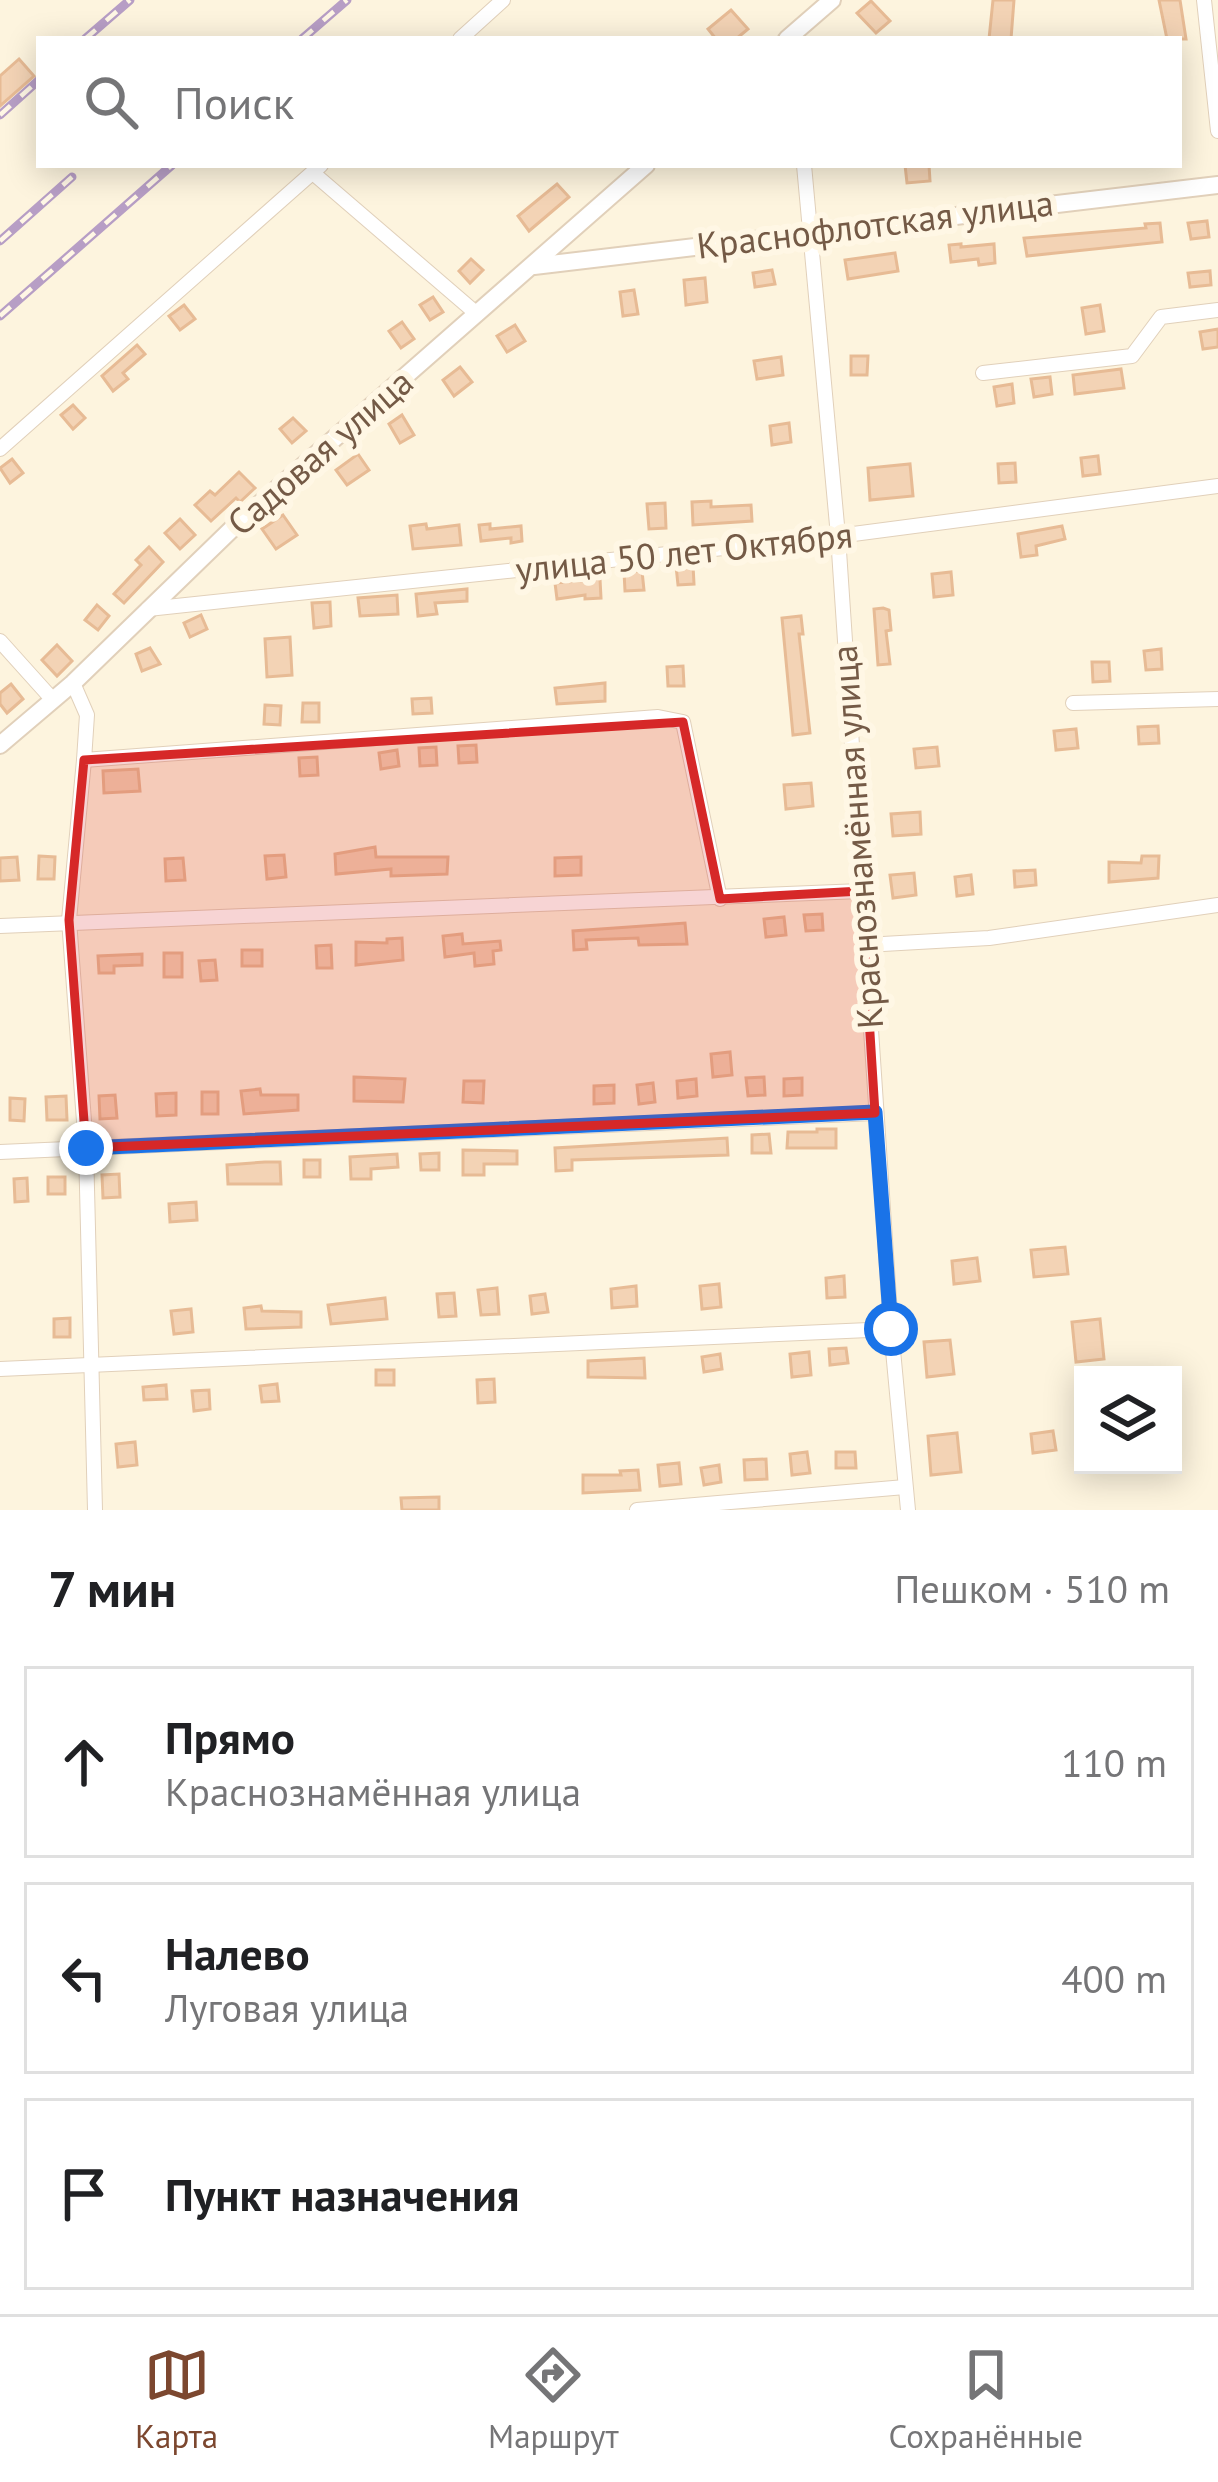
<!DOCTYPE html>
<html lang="ru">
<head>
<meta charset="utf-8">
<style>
	body { margin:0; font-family:"PT Sans",sans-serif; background:#f6f6f6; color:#202124 }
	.controls { position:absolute; right:36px; bottom:36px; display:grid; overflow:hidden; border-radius:0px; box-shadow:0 6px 30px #0003 }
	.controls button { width:108px; height:108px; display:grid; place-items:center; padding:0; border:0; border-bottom:3px solid #e0e0e0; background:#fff; color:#202124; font:60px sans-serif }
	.stop { position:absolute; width:36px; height:36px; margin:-27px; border:9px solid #1a73e8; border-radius:50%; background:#fff }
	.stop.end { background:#1a73e8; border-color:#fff; box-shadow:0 3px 12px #0008 }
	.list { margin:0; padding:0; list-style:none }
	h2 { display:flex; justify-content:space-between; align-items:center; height:156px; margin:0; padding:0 48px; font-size:51px }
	h2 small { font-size:39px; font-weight:400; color:#757577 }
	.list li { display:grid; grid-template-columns:78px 1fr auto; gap:36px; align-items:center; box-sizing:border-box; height:192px; margin:0 24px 24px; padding:0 24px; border:3px solid #e0e0e0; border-radius:0px }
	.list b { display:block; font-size:45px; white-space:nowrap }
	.list p { margin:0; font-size:39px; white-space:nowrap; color:#757577 }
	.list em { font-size:39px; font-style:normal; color:#757577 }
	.icon { flex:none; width:66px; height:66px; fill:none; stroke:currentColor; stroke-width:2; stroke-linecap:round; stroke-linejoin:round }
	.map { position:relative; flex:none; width:1218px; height:1510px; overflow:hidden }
	.search { position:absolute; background:#fff; box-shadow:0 6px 30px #0003; left:36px; right:36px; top:36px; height:132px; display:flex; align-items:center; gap:30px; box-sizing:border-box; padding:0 42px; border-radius:0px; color:#757577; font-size:45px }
	.sheet { height:804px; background:#fff }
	nav { display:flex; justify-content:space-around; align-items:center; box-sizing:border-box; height:168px; border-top:3px solid #e0e0e0; background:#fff; font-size:33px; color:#757577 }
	nav a { display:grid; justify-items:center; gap:6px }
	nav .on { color:#7c472f }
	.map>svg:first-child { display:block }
</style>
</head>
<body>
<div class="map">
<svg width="1218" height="1510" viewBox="0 0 1218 1510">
	<rect width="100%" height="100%" fill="#fdf4de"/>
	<!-- building -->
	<g fill="#f3d3b5" stroke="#e7bb95" stroke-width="3">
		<path d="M993 0H1014L1011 39H989Z"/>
		<path d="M1159 0H1180L1186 39H1167Z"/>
		<path d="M871 1 890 21 876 33 857 13Z"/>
		<path d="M731 10 748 29 736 39H716L708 29Z"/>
		<path d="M19 59 34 76 0 106V76Z"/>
		<path d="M905 165H929L930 181 907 183Z"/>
		<path d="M557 184 569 197 529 231 518 216Z"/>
		<path d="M1207 221 1209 237 1191 239 1188 223Z"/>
		<path d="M1160 223 1162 242 1027 256 1024 238 1146 228 1145 224Z"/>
		<path d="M961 244V247L994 244 995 263 979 265 978 259 951 262 949 245Z"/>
		<path d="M895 253 898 271 848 279 845 260Z"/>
		<path d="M471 259 483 270 470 283 459 271Z"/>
		<path d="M772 270 775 284 755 287 753 273Z"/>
		<path d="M1210 271 1211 285 1190 287 1188 273Z"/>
		<path d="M705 278 707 302 686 305 684 280Z"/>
		<path d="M634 290 638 314 623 316 620 292Z"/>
		<path d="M433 297 443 312 430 320 420 305Z"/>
		<path d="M184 305 195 319 180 330 169 316Z"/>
		<path d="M1100 305 1104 331 1086 334 1082 308Z"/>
		<path d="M402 322 414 339 401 348 389 331Z"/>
		<path d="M515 325 525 341 507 352 497 336Z"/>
		<path d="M1218 329V347L1203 349 1200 332Z"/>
		<path d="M137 345 145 354 123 373 128 379 113 391 102 376Z"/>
		<path d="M851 356H868L867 375H851Z"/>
		<path d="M781 357 783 375 757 379 754 361Z"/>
		<path d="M460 367 472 382 454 396 443 380Z"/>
		<path d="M1121 369 1124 388 1075 394 1073 375Z"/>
		<path d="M1050 377 1052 394 1034 397 1031 379Z"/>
		<path d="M1012 384 1014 403 997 406 994 387Z"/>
		<path d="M73 405 85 418 73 429 61 415Z"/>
		<path d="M402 415 414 435 400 443 389 424Z"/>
		<path d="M293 418 306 431 292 443 280 429Z"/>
		<path d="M789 423 791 442 772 445 770 426Z"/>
		<path d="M358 454 369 470 347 485 336 470Z"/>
		<path d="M1098 456 1100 474 1083 476 1081 458Z"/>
		<path d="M12 459 23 473 10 483 0 468Z"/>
		<path d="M1015 463 1016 482 999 483 998 464Z"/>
		<path d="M910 464 913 496 870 500 868 468Z"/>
		<path d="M239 472 255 488 240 502 236 498 211 521 195 505 210 491 215 495Z"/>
		<path d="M711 501V507L751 505 752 521 693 525 692 502Z"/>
		<path d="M665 503 666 528 649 529 647 504Z"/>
		<path d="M283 515 297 535 276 549 262 529Z"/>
		<path d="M180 519 195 535 180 549 165 533Z"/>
		<path d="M426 524 427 529 459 525 461 545 413 549 410 526Z"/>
		<path d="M490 524V529L521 526 522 541 511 543V538L481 541 479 525Z"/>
		<path d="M1062 526 1065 539 1036 546 1037 555 1021 557 1018 534Z"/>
		<path d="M149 547 163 562 124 603 114 594 141 565 136 560Z"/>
		<path d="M693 565 694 584 678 585 676 566Z"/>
		<path d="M642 571 644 590 625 591 624 572Z"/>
		<path d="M951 572 953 595 934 597 932 574Z"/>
		<path d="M600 579 601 598 585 599V595L557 599 555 583Z"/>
		<path d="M467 589V601L435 603 437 614 418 616 416 594Z"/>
		<path d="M397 595 398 614 360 616 358 598Z"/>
		<path d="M330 602 331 626 314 628 312 603Z"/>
		<path d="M97 605 109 616 98 630 85 620Z"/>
		<path d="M883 608 889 610 891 630 886 631 890 664 878 665 874 609Z"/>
		<path d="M201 615 207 629 190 637 184 623Z"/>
		<path d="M801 616 803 634H799L810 733 793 735 782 618Z"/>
		<path d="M290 637 292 675 267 677 265 639Z"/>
		<path d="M57 645 72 661 57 676 42 660Z"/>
		<path d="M150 648 160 664 142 671 136 654Z"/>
		<path d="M1161 649 1162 669 1146 670 1144 651Z"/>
		<path d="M1092 662H1109L1110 681 1093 682Z"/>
		<path d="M683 666 684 686H668L667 667Z"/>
		<path d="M605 683V701L557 704 555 688Z"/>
		<path d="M11 684 23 699 7 713 0 704V693Z"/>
		<path d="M431 698 432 713 413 714 412 699Z"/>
		<path d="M303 703H319V722H302Z"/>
		<path d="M265 705 281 706 280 725 264 724Z"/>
		<path d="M1158 726 1159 743 1139 744 1138 727Z"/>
		<path d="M1076 729 1078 748 1056 750 1054 731Z"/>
		<path d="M476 745 477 762 459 763 458 746Z"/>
		<path d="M436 747 437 765 420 766 419 748Z"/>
		<path d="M937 747 939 766 916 768 914 749Z"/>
		<path d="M397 750 399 766 381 769 379 753Z"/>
		<path d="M317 757 318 775 300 776 299 758Z"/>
		<path d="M138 769 140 791 104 793 103 771Z"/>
		<path d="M811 783 813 806 786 809 784 785Z"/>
		<path d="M920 812 921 834 893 836 891 814Z"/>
		<path d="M375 847 376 857H448L447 874 391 876V869L336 874 335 854Z"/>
		<path d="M284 855 286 877 267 879 265 856Z"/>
		<path d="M39 856 55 857 54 879H38Z"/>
		<path d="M1142 856H1159L1158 878 1109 882V862L1141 863Z"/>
		<path d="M17 857 19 880 0 881V858Z"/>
		<path d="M581 857V875L555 876V858Z"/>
		<path d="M183 858 185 880 166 881 165 859Z"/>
		<path d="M1035 870 1036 885 1015 887 1014 871Z"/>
		<path d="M914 873 916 895 893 898 890 875Z"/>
		<path d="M971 875 973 894 957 896 955 877Z"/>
		<path d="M822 914 823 930 806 931 804 915Z"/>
		<path d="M784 917 786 935 766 937 764 919Z"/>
		<path d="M685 923 687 944 639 945 638 938 586 940 587 949 574 950 573 931Z"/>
		<path d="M462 934 463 944 500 941 501 950 493 951 494 964 475 966 474 953 445 957 443 936Z"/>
		<path d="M402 938 403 960 356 965V942L387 943V939Z"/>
		<path d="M331 945 332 968H317L316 946Z"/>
		<rect x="242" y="950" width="20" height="16"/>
		<rect x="164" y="953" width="18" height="24"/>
		<path d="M142 954V965L114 966V973H99L98 956Z"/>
		<path d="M215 960 217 980 201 981 199 961Z"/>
		<path d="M730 1052 732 1075 713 1077 711 1054Z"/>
		<path d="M354 1077 405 1079 403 1102 354 1101Z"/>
		<path d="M764 1077 765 1095 748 1096 746 1078Z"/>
		<path d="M802 1078V1095L784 1096V1079Z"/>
		<path d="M696 1079 697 1096 678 1098 677 1081Z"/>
		<path d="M464 1081H484L483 1103 463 1102Z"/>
		<path d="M653 1083 655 1102 639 1104 637 1085Z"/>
		<path d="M614 1085V1103L594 1104V1086Z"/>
		<path d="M260 1089 261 1095H298V1110L244 1114 241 1091Z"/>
		<rect x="202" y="1092" width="16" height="22"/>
		<path d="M176 1093V1115L157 1116 156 1094Z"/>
		<path d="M115 1095 117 1118 100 1119 99 1096Z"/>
		<path d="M66 1096 67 1120H47L46 1097Z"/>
		<path d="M10 1098 25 1099 24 1121 10 1120Z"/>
		<path d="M817 1129H836V1148H787L788 1132H817Z"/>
		<path d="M769 1134 771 1153H752V1135Z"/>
		<path d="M727 1138 728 1155 572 1160V1170L556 1171 555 1148Z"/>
		<path d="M463 1150 517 1151V1164H484V1175H463Z"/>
		<path d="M439 1153V1170H421L420 1154Z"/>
		<path d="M397 1154 398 1167 371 1169V1179H351L350 1157Z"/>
		<rect x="304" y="1160" width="16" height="17"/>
		<path d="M265 1162H280L281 1184H228L227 1165Z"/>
		<path d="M119 1174 120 1197 103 1198 102 1175Z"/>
		<rect x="48" y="1177" width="17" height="17"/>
		<path d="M27 1178 28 1201 15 1202 14 1179Z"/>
		<path d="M196 1202 197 1220 170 1222 169 1204Z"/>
		<path d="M1065 1247 1068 1274 1034 1277 1031 1250Z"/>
		<path d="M977 1258 980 1281 954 1284 952 1261Z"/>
		<path d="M844 1276 845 1297 827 1298 826 1278Z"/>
		<path d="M719 1284 721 1307 702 1309 700 1286Z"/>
		<path d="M636 1286 637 1306 612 1308 611 1289Z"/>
		<path d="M497 1288 499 1314 481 1315 478 1290Z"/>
		<path d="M454 1293 456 1316 439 1317 437 1294Z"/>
		<path d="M545 1294 548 1312 532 1314 530 1296Z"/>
		<path d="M385 1298 387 1319 331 1324 328 1305Z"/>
		<path d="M261 1306 262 1311 301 1312V1327L246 1329 244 1308Z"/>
		<path d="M191 1309 193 1332 174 1334 171 1311Z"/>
		<path d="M70 1318V1337H54V1319Z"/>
		<path d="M1100 1319 1104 1359 1076 1362 1072 1322Z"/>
		<path d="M950 1340 954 1374 927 1377 924 1342Z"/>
		<path d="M846 1348 848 1363 830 1365 829 1349Z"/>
		<path d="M809 1352 811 1375 792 1377 790 1354Z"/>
		<path d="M720 1354 722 1369 704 1372 702 1357Z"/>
		<path d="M644 1358 645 1378 588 1377V1361Z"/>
		<rect x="376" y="1370" width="18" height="15"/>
		<path d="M494 1379 495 1402 478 1403 477 1380Z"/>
		<path d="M277 1384 279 1401 262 1402 260 1386Z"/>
		<path d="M166 1385 167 1399 144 1400 143 1387Z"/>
		<path d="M209 1390 210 1409 194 1411 192 1391Z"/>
		<path d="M1053 1431 1056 1450 1033 1453 1031 1434Z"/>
		<path d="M957 1433 961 1472 931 1475 928 1436Z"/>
		<path d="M135 1442 137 1465 118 1467 116 1444Z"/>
		<path d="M807 1452 810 1473 792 1475 790 1454Z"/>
		<path d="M836 1452H855L856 1468H836Z"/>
		<path d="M766 1459 767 1479 745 1480 744 1460Z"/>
		<path d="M679 1463 681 1484 660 1486 658 1465Z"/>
		<path d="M719 1465 721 1482 704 1485 701 1468Z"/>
		<path d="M638 1470 640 1490 583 1493V1475H621L620 1471Z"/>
		<path d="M439 1497V1510H402L401 1498Z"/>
	</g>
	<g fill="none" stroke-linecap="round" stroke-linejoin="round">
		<!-- minor casing -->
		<g stroke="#e1d0ba" stroke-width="16">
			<g id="minor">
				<path d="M1204 0 1218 131"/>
				<path d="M460 39 503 0"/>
				<path d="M804 165 838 536 891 1329 908 1510"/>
				<path d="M313 173 477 314"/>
				<path d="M983 373 1132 356 1161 317 1218 310"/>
				<path d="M0 449 321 165"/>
				<path d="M148 609 838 536 1218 486"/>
				<path d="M0 641 53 700"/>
				<path d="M73 683 87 715 84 760 658 717 683 722 720 899"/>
				<path d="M1073 703 1218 699"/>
				<path d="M84 760 69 920 86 1148 95 1510"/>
				<path d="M0 926 861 891"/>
				<path d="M865 945 989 938 1218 905"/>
				<path d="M0 1152 875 1113"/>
				<path d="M0 1369 891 1329"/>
				<path d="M637 1510 905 1487"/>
			</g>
		</g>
		<!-- tertiary casing -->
		<g stroke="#e1d0ba" stroke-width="20">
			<g id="tertiary">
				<path d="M787 39 832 0"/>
				<path d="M534 266 1218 185"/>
				<path d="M0 745 73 683 238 523 646 165"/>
			</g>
		</g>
		<!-- minor -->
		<use href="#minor" stroke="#fff" stroke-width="14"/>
		<!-- tertiary -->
		<use href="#tertiary" stroke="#fff" stroke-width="16"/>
		<!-- rail casing -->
		<g stroke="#b79ec5" stroke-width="9">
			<g id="rail">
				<path d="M85 39 130 0"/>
				<path d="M302 39 347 0"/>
				<path d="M0 115 39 80"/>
				<path d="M0 241 72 177"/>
				<path d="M0 316 172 165"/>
			</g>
		</g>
		<!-- rail -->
		<use href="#rail" stroke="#fff7e5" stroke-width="4.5" stroke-dasharray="14" stroke-linecap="butt"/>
	</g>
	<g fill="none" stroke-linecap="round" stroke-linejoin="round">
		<!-- route -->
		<path stroke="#1a73e8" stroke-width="15" d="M86 1148 875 1112 891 1329"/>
	</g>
	<!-- marked area -->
	<path fill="#d62828" fill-opacity="0.2" stroke="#d62828" stroke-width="9" stroke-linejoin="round" d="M683 722 720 899 861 891 875 1113 86 1148 69 920 84 760Z"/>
	<g text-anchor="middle" stroke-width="12" stroke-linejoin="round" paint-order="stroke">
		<!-- street labels -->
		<g font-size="36" fill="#745a46" stroke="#fff7e5">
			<text transform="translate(875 224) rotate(-7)" y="13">Краснофлотская улица</text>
			<text transform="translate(320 452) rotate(-41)" y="13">Садовая улица</text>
			<text transform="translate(684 552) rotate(-6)" y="13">улица 50 лет Октября</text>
			<text transform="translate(857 837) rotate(-94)" y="13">Краснознамённая улица</text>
		</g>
	</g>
</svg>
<div class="controls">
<button><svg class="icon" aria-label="layers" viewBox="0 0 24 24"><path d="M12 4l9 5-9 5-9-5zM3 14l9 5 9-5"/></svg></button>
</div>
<div class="stop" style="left:891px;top:1329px"></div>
<div class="stop end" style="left:86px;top:1148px"></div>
<div class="search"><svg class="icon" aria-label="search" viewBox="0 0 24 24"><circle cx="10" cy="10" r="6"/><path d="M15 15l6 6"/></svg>Поиск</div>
</div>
<section class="sheet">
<h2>7 мин<small>Пешком · 510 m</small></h2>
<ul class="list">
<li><svg class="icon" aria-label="ahead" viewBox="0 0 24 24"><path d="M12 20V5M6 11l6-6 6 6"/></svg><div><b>Прямо</b><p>Краснознамённая улица</p></div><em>110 m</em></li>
<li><svg class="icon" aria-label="left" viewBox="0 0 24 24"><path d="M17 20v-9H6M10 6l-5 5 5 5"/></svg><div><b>Налево</b><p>Луговая улица</p></div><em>400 m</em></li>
<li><svg class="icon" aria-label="arrive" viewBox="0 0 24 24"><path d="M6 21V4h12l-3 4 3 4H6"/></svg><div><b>Пункт назначения</b></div></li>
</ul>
</section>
<nav>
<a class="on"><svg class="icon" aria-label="map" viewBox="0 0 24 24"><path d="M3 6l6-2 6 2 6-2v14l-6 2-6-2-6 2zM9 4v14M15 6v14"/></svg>Карта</a>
<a><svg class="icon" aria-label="directions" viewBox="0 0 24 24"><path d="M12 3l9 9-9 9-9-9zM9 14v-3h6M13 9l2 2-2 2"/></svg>Маршрут</a>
<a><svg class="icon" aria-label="saved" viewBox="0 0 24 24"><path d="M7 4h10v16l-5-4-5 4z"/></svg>Сохранённые</a>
</nav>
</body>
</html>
